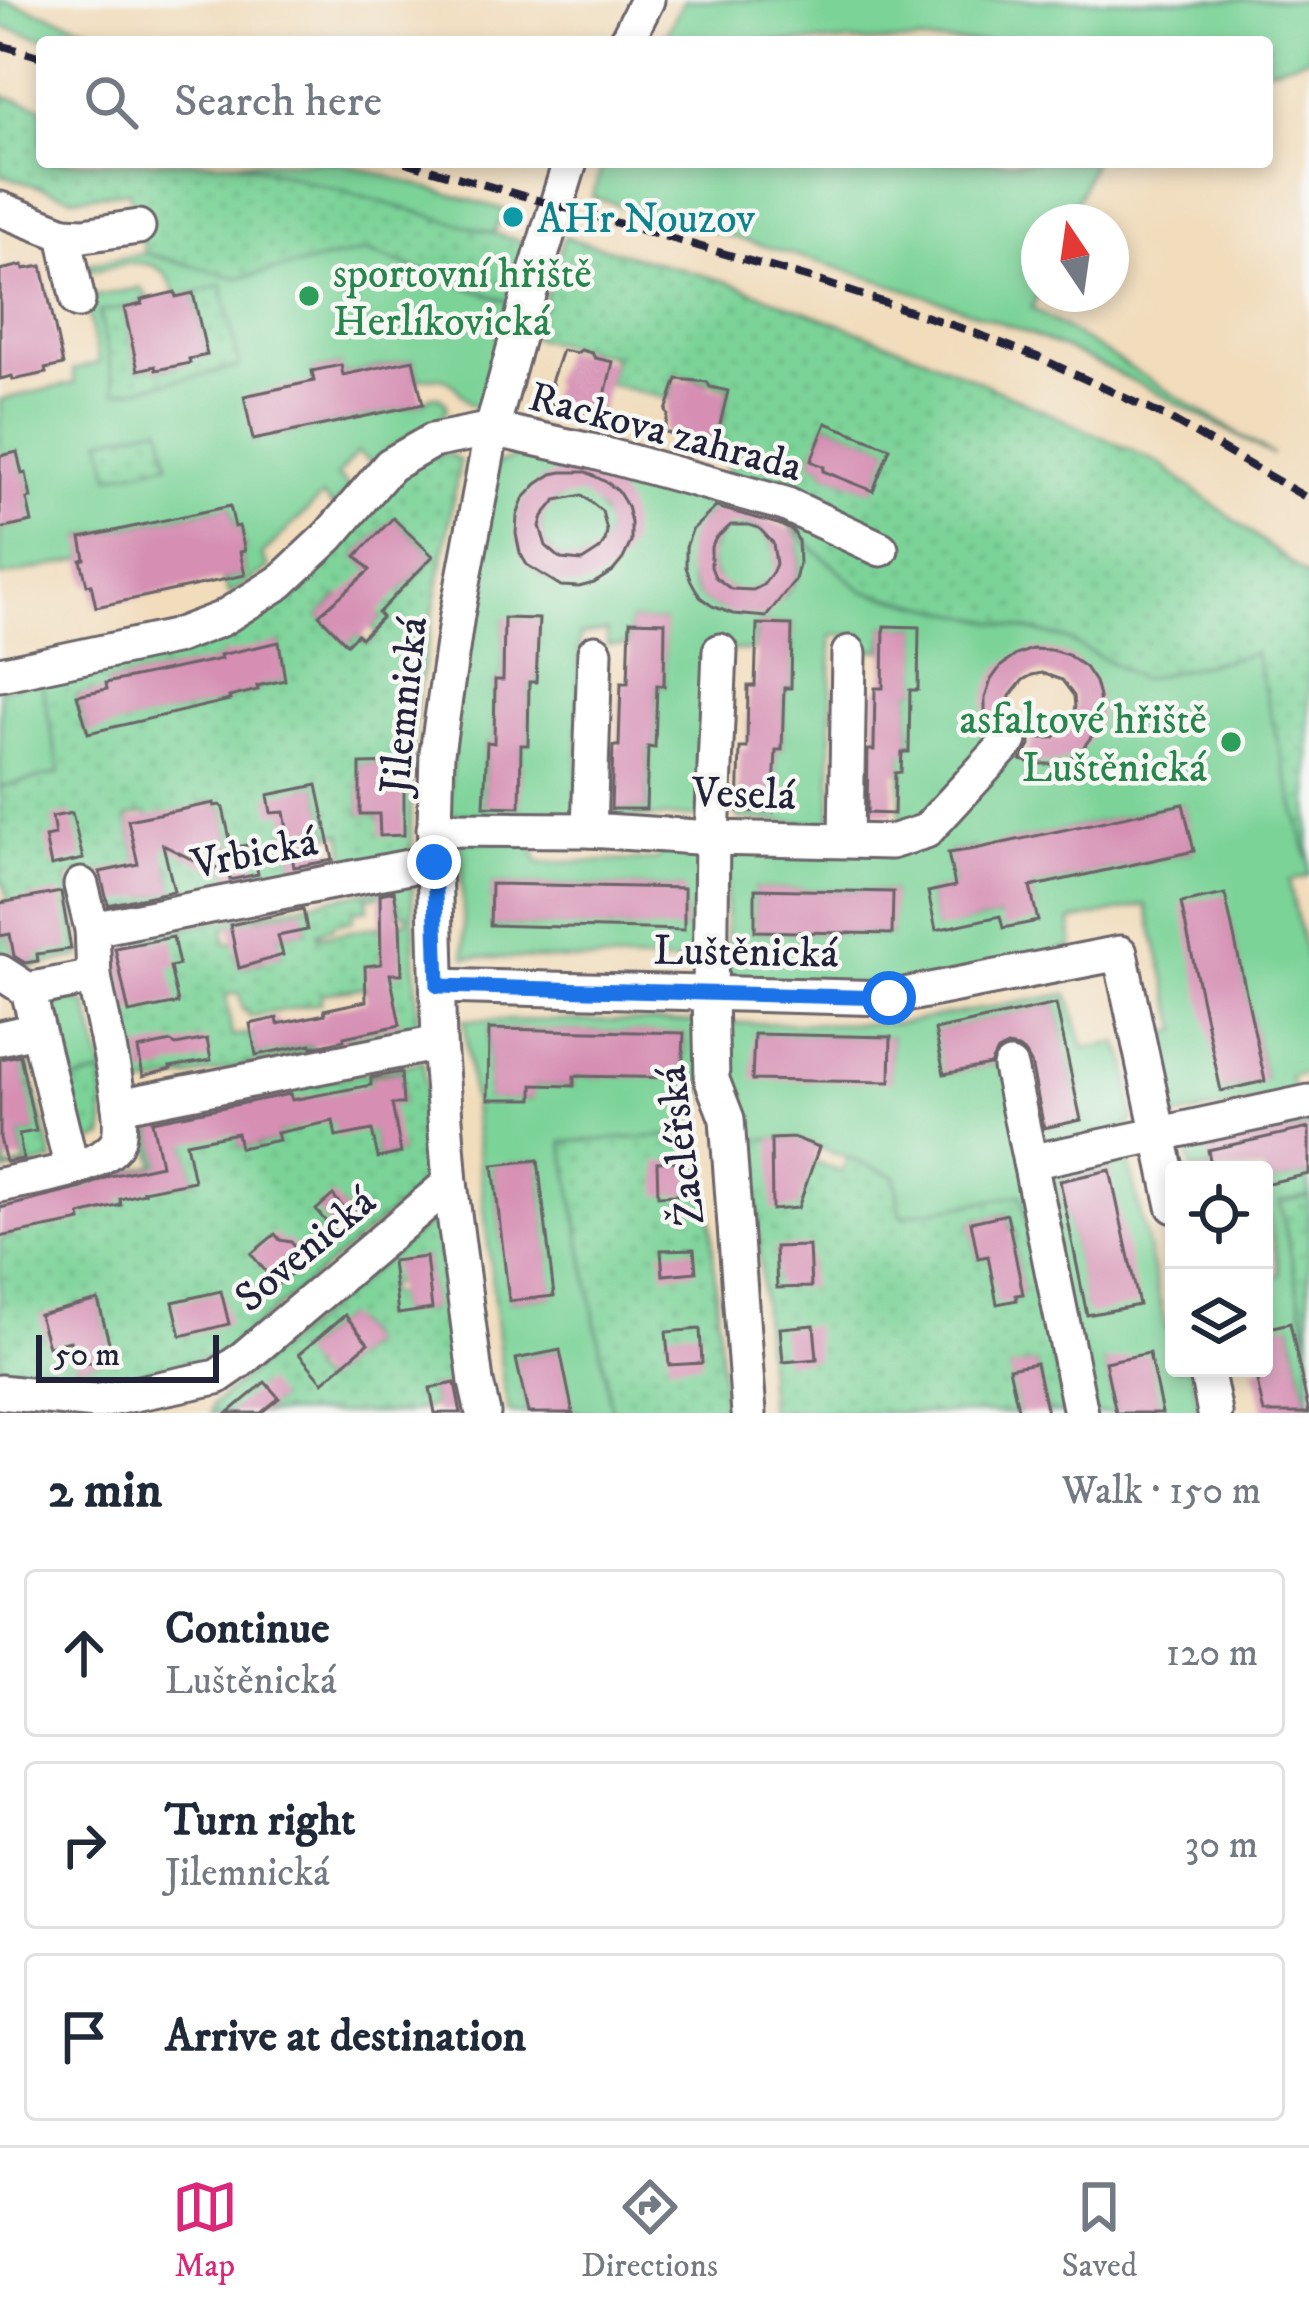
<!DOCTYPE html>
<html lang="en">
<head>
<meta charset="utf-8">
<style>
	body { margin:0; font-family:"IM FELL DW Pica",serif; background:#f2f2f3; color:#1f2937 }
	.controls { position:absolute; right:36px; bottom:36px; display:grid; overflow:hidden; border-radius:12px; box-shadow:0 6px 18px #0003 }
	.controls button { width:108px; height:108px; display:grid; place-items:center; padding:0; border:0; border-bottom:3px solid #e0e1e3; background:#fff; color:#1f2937; font:60px sans-serif }
	.compass { position:absolute; left:1021px; top:204px; width:108px; height:108px; border-radius:50%; background:#fff; box-shadow:0 6px 18px #0003; rotate:347deg }
	.scale { position:absolute; left:36px; bottom:30px; width:183px; box-sizing:border-box; padding-left:12px; border:6px solid #22223b; border-top:0; font-size:33px; line-height:42px; white-space:nowrap; color:#22223b; -webkit-text-stroke:9px #f6f6f2; paint-order:stroke }
	.stop { position:absolute; width:36px; height:36px; margin:-27px; border:9px solid #1a73e8; border-radius:50%; background:#fff }
	.stop.end { background:#1a73e8; border-color:#fff; box-shadow:0 3px 12px #0008 }
	.list { margin:0; padding:0; list-style:none }
	h2 { display:flex; justify-content:space-between; align-items:center; height:156px; margin:0; padding:0 48px; font-size:51px }
	h2 small { font-size:39px; font-weight:400; color:#747a83 }
	.list li { display:grid; grid-template-columns:78px 1fr auto; gap:36px; align-items:center; box-sizing:border-box; height:168px; margin:0 24px 24px; padding:0 24px; border:3px solid #e0e1e3; border-radius:12px }
	.list b { display:block; font-size:45px; white-space:nowrap }
	.list p { margin:0; font-size:39px; white-space:nowrap; color:#747a83 }
	.list em { font-size:39px; font-style:normal; color:#747a83 }
	.icon { flex:none; width:66px; height:66px; fill:none; stroke:currentColor; stroke-width:2; stroke-linecap:round; stroke-linejoin:round }
	.map { position:relative; flex:none; width:1309px; height:1413px; overflow:hidden }
	.search { position:absolute; background:#fff; box-shadow:0 6px 18px #0003; left:36px; right:36px; top:36px; height:132px; display:flex; align-items:center; gap:30px; box-sizing:border-box; padding:0 42px; border-radius:12px; color:#747a83; font-size:45px }
	.sheet { height:732px; background:#fff }
	nav { display:flex; justify-content:space-around; align-items:center; box-sizing:border-box; height:168px; border-top:3px solid #e0e1e3; background:#fff; font-size:33px; color:#747a83 }
	nav a { display:grid; justify-items:center; gap:6px }
	nav .on { color:#db2777 }
	.map>svg:first-child { display:block }
</style>
</head>
<body>
<div class="map">
<svg width="1309" height="1413" viewBox="0 0 1309 1413">
	<defs>
		<pattern id="park-dots" width="8" height="8" patternUnits="userSpaceOnUse" patternTransform="scale(3)"><rect width="8" height="8" fill="#7bd398"/><path d="M2 2h.1M6 6h.1" fill="none" stroke="#6ab584" stroke-width="1.8" stroke-linecap="round"/></pattern>
	</defs>
	<rect width="100%" height="100%" fill="#f6f6f2"/>
	<filter id="ink" filterUnits="userSpaceOnUse"><feTurbulence type="fractalNoise" baseFrequency=".00833" numOctaves="2"/><feDisplacementMap in="SourceGraphic" scale="24" xChannelSelector="R" yChannelSelector="G"/><feConvolveMatrix kernelMatrix="1 2 1 2 8 2 1 2 1" color-interpolation-filters="sRGB"/></filter>
	<filter id="wash" filterUnits="userSpaceOnUse"><feTurbulence type="fractalNoise" baseFrequency=".004" numOctaves="4" result="noise"/><feDisplacementMap in="SourceGraphic" scale="48" xChannelSelector="R" yChannelSelector="G"/><feGaussianBlur stdDeviation="2.7" result="paint"/><feColorMatrix in="noise" values="0 0 0 0 0 0 0 0 0 0 0 0 0 0 0 0 0 1.4 0 .05"/><feComposite in="paint" operator="in"/></filter>
	<g filter="url(#wash)">
		<rect width="100%" height="100%" fill="#f1dcbb"/>
		<!-- grass -->
		<g fill="#7bd398" stroke="#4e7a6a" stroke-width="3" fill-rule="evenodd">
			<path d="M0 0 12 3 132 42H57L0 26Z"/>
			<path d="M684 0H1309V57L1267 69V42H662Z"/>
			<path d="M238 162H337L505 210 493 234Z"/>
			<path d="M603 162H1093L1068 222H1039V291L1032 308 1273 455C1198 415 1124 373 1045 340 898 280 744 241 592 197Z"/>
			<path d="M367 251 512 303 485 402 480 406 471 405C451 384 452 373 418 379L413 360 343 375 340 365 312 371 314 381 254 440 422 404 432 396 439 397 446 403 447 409 437 425 411 434 370 462 357 452 337 476 350 488 333 507 322 496 262 555 269 568 229 594 223 580 245 574 240 552 245 550 239 527H235L230 506 82 537 85 559 0 577V529L32 521 27 499 31 497 26 473 22 474 16 453 0 456V400L75 383 73 370 99 363 85 298 141 288 148 297 141 300 142 304 99 313 116 393 239 367 222 286 176 297C164 249 128 264 92 271L84 265 145 253 238 277Z"/>
			<path d="M527 454 683 487 700 502 743 493 789 516 802 539 1066 639 1141 679 1255 653 1309 862V876L1289 881 1309 969V1072L1290 1076 1295 1093 1171 1118 1152 1036 1179 1030 1146 905 1071 921 1072 947 920 984H739L727 975 726 897 729 856 743 845H908L900 814 902 752 909 751 910 690 918 689V627L884 626 882 650H862L861 634 831 636V824L738 819V811L773 812 776 750 782 749 784 688H791L792 625 758 624 753 650H708L701 817H613L611 809H647L648 747H655L657 685H664V622L630 621 629 645H607V631L580 635 577 819 448 814 458 685 495 464ZM578 472 565 496C513 517 556 582 594 555 601 549 606 540 607 530 608 518 600 514 596 504 593 496 595 483 595 476L610 485 611 572C578 580 558 593 531 566L543 480 560 473ZM735 503C750 508 775 511 787 521 795 529 799 545 800 556 801 627 689 629 689 569 689 545 692 526 711 511L725 530C695 556 717 602 755 589 791 576 779 525 738 524ZM504 619 538 620 536 681 529 682 528 744 521 745 519 807 484 805 486 743H494L495 681 503 680ZM1002 667 1088 673 1060 761 1034 763 1017 758 992 733 986 716ZM1183 804 1193 851 1030 887 1037 921 1000 916 936 929 928 893 955 886 949 853 974 848 982 881 995 845ZM755 889 892 892 891 934 755 931ZM1224 894 1265 1080 1222 1090Z"/>
			<path d="M41 680 61 773 0 787V689Z"/>
			<path d="M460 840 531 843 538 863 656 860 673 842 699 845 704 963 465 957ZM492 884 683 888 684 929 491 925Z"/>
			<path d="M1068 994 1084 1048 1118 1043 1127 1063 1133 1119 1122 1132 1166 1328 1174 1327V1368H1191L1200 1413H1162L1105 1363 1116 1413H1066L1021 1196 900 1216 895 1176 794 1138 753 1140 738 1089 721 1076V1023L895 1024ZM1056 1004 1081 1120 1037 1129 1021 1058 945 1074 936 1031ZM754 1034 891 1037 890 1081ZM1110 1171 1088 1314 1060 1182Z"/>
			<path d="M71 999 87 1005 104 1074 57 1085C52 1057 40 1025 59 1000Z"/>
			<path d="M464 1020 705 1022 700 1134 563 1143 612 1413H573L559 1350 517 1359 528 1413H509L503 1383ZM489 1029 684 1034 683 1077 574 1076 573 1086 533 1085 532 1099 488 1098ZM538 1160 553 1296 510 1301 493 1166Z"/>
			<path d="M1309 1111V1128L1209 1150 1212 1170H1192L1184 1139Z"/>
			<path d="M1309 1174V1196L1280 1203 1309 1342V1413L1291 1324 1264 1329V1279L1280 1274 1264 1198V1184Z"/>
		</g>
		<!-- park -->
		<g fill="url(#park-dots)" stroke="#4e7a6a" stroke-width="3" fill-rule="evenodd">
			<path d="M0 95 42 107V162H238L535 245 512 303 367 251 237 278 145 253 129 191 75 198 0 175Z"/>
			<path d="M564 237 728 282 923 356 1159 463 1309 577V862L1255 653 1141 679 1066 639 863 591 802 539 798 514 738 495 719 444 729 387 675 373 669 399 608 384 614 356 533 338ZM826 423 889 448 873 490 824 472V467L812 461Z"/>
			<path d="M222 285 239 367 116 393 99 312 124 308 138 370 155 366 157 370 189 363V359L207 355 193 293Z"/>
			<path d="M161 426 169 463 110 476 102 439Z"/>
			<path d="M449 454 460 461 417 702 411 778V853L284 876 276 871 268 879 103 914 92 874 67 877 81 956 13 971 0 963V936L10 935 16 965 37 961 0 903 8 901 4 883H0V787L60 773 41 680 187 646 384 488 429 456ZM393 518 433 556 400 590 378 570 374 574 356 556ZM338 596 382 617 372 627 378 633 367 644 357 634 347 643 319 616ZM279 643 284 680 257 686V691L229 697V700L87 732 77 695 108 691 107 683 204 664ZM403 763 379 819 375 814H360V764ZM317 786 328 835 342 833 346 857 294 867 290 844 300 842 303 789ZM213 801 214 806 220 805 223 808 232 848 240 846 242 853 231 880 227 866 213 869 212 864 199 804ZM144 813 147 814 153 866 168 864 174 891 146 897 127 817Z"/>
			<path d="M412 883 418 1029 345 1045 344 1037 371 1002 364 987 321 994V1003L249 1017 248 1010 243 1011 239 993 226 995 232 1037 252 1033 256 1055 311 1044 313 1051 137 1088 107 942ZM394 893 399 914 407 913V921L319 937 318 932 332 928 333 924 353 920V911L368 909 367 898ZM302 910 307 930 278 936 282 955 264 959V962L239 967 236 956 244 954 241 941 226 943 224 929 230 925 256 921V918Z"/>
			<path d="M24 1047 53 1161 0 1173V1122L7 1169 25 1165 19 1134 35 1131 20 1056 0 1059V1052Z"/>
			<path d="M423 1062 432 1178 222 1354 92 1384 0 1375V1238L11 1236 0 1208V1199L155 1165 144 1116ZM401 1072 403 1103 383 1105 400 1153 378 1158 365 1091 371 1089V1075ZM289 1092 297 1128 277 1133 278 1140 240 1148 234 1118H228L226 1105ZM181 1118 194 1181 165 1186 152 1122ZM98 1300 112 1357 77 1366 66 1325 76 1322 73 1306Z"/>
			<path d="M104 1074V1137L89 1143 74 1133 57 1085Z"/>
			<path d="M700 1134 711 1221 724 1413H612L563 1142Z"/>
			<path d="M771 1139 812 1166 814 1162 842 1172 848 1158 895 1176 901 1216 1021 1195 1066 1413H1047L1036 1363 1010 1369 1019 1413H769L753 1140ZM1007 1214 1011 1231H1015L1017 1238 1013 1240 1022 1293 1016 1295 1017 1300 1010 1301 988 1256 978 1258 971 1222Z"/>
			<path d="M1309 1196V1342L1280 1202Z"/>
			<path d="M436 1218 450 1353 456 1383 430 1388 433 1406 405 1413H261L279 1398 231 1413H211L213 1404ZM426 1257 432 1309 398 1313 396 1294H388L387 1285 395 1284ZM344 1316 362 1333 368 1344 321 1383 309 1371 311 1368 300 1353Z"/>
		</g>
		<g id="blocks">
			<!-- building -->
			<g fill="#d68fb3" fill-rule="evenodd">
				<path d="M23 265 24 269 42 266 63 365 45 369 46 373 13 380 12 376 0 379V270Z"/>
				<path d="M175 292 176 297 193 293 207 355 189 359 190 363 156 370 155 366 138 370 124 308 142 304 141 300Z"/>
				<path d="M562 350 577 353 581 350 592 353 595 358 613 362 600 416 549 403 553 385 551 382Z"/>
				<path d="M413 360 423 404 253 440 244 396 314 381 312 371 341 365 343 375Z"/>
				<path d="M677 379 707 382 710 387 728 391 715 445 664 432 668 415 666 411Z"/>
				<path d="M826 423 890 448 873 491 823 471 824 467 811 461Z"/>
				<path d="M17 452 22 474 26 473 31 498 27 499 32 522 0 529V456Z"/>
				<path d="M562 472H586L608 483 618 491 627 506 631 523V542L623 559 613 571 594 583 579 587 561 586 527 565 520 553 516 534 517 516 523 499 537 484 552 474ZM582 495 602 511 607 531 605 541 599 550 582 561 561 559 546 546 540 526 543 516 556 500Z"/>
				<path d="M230 506 235 527 239 526 245 551 240 552 245 575 96 607 91 584 87 585 81 560 85 559 81 538Z"/>
				<path d="M716 507 778 524 793 531 798 540 799 564 795 580 766 617 733 614 712 606 700 597 690 579 686 567V547L692 530ZM731 525H749L759 528 773 543 776 564 772 573 763 585 753 590 731 589 715 577 711 567V547L716 538Z"/>
				<path d="M393 518 433 556 378 613 382 617 361 638 357 634 347 644 319 615 370 570 356 556Z"/>
				<path d="M504 618 539 619 536 682H529L528 745H521L520 807 484 806 487 742 494 743 495 680H503Z"/>
				<path d="M630 621 665 622 664 686 657 685 655 748 648 747 646 809H611L613 746H619L621 683H628Z"/>
				<path d="M757 624 792 625 791 688H784L782 750H776L773 812 738 811 740 748H747L748 686H755Z"/>
				<path d="M884 626 919 627 918 690H910L909 752H902L901 772 895 773 894 814 867 813 868 750H874L875 688H883Z"/>
				<path d="M279 642 285 680 257 686 258 690 229 697 230 700 88 733 77 695 107 689 106 683 221 659 220 655Z"/>
				<path d="M1032 649 1051 650 1068 655 1085 667 1095 682 1099 697 1100 715 1094 733 1083 748 1067 760 1053 764H1034L1021 760 1030 746V738H1053L1069 726 1075 707 1074 696 1062 680 1042 673 1032 675 1023 680 1010 696 1009 707 1012 719 1003 720 990 730 985 716V698L991 680 1001 666 1016 655Z"/>
				<path d="M404 763V835L380 836 379 814H360V764Z"/>
				<path d="M317 785 333 860 294 867 284 812 271 813 268 795Z"/>
				<path d="M214 803V806L220 805 223 808 232 848 252 844 258 874 230 880 227 866 211 869 163 845 174 891 108 905 100 872 138 864 128 820Z"/>
				<path d="M1183 804 1194 851 1030 887 1038 921 1003 928 1000 916 936 930 928 892 955 886 948 853 975 849Z"/>
				<path d="M72 813 83 859 51 866 45 837 55 835 52 817Z"/>
				<path d="M491 884 684 888V930L490 925Z"/>
				<path d="M755 889 893 892 892 934 755 931Z"/>
				<path d="M394 891 400 924 402 974H390L400 1025 344 1037V1040L312 1047 311 1044 256 1055 250 1024 277 1018 278 1024 325 1014 324 1010 366 1001 365 966 381 964 380 894Z"/>
				<path d="M61 892 71 949 37 954 38 961 25 963 14 956 10 934 0 936V903Z"/>
				<path d="M1225 894 1265 1081 1221 1091 1181 903Z"/>
				<path d="M303 909 307 930 278 936 283 955 239 968 230 925Z"/>
				<path d="M173 937 179 965 170 967 178 1003 129 1013 115 948Z"/>
				<path d="M1056 1004 1081 1120 1044 1128 1031 1063 1026 1054 1018 1048 1007 1046 997 1051 990 1065 944 1074 935 1030Z"/>
				<path d="M489 1029 684 1033 682 1078 574 1076V1086L533 1085V1099H488Z"/>
				<path d="M754 1034 891 1037 890 1082 752 1080Z"/>
				<path d="M207 1039 211 1060 170 1067 171 1069 143 1076 138 1049 171 1042 176 1045Z"/>
				<path d="M20 1055 36 1131 19 1134 23 1159 6 1162 0 1138V1059Z"/>
				<path d="M401 1072 403 1104H392L401 1153 378 1158 372 1130 336 1137 333 1121 277 1133 279 1140 240 1148 237 1133 186 1143 194 1181 143 1191 144 1193 120 1199 121 1205 80 1215 81 1221 0 1237V1208L82 1188 110 1176 161 1165 152 1121 290 1094 292 1100 371 1085V1078Z"/>
				<path d="M1309 1128V1174L1264 1184V1170H1212L1208 1150Z"/>
				<path d="M795 1138 819 1147 798 1208 772 1210 771 1139Z"/>
				<path d="M538 1160 554 1296 509 1301 493 1165Z"/>
				<path d="M690 1161 692 1194 658 1196 657 1162Z"/>
				<path d="M1110 1170 1139 1305 1087 1315 1060 1181Z"/>
				<path d="M333 1195 354 1221 337 1235 316 1210Z"/>
				<path d="M1007 1214 1023 1294 1016 1295 1017 1300 997 1304 988 1256 978 1258 971 1222Z"/>
				<path d="M275 1234 280 1240 291 1242 302 1255 298 1258 303 1264 277 1285 251 1254Z"/>
				<path d="M809 1246 811 1287 777 1288 775 1247Z"/>
				<path d="M694 1249 696 1272 663 1275 661 1250Z"/>
				<path d="M426 1257 432 1309 398 1314 392 1261Z"/>
				<path d="M221 1291 229 1324 181 1336 173 1302Z"/>
				<path d="M98 1300 113 1357 77 1366 70 1341 48 1346 39 1315Z"/>
				<path d="M345 1315 368 1343 323 1382 299 1354Z"/>
				<path d="M1290 1323 1309 1413H1264L1254 1368H1264V1329Z"/>
				<path d="M814 1325 817 1359 783 1362 780 1328Z"/>
				<path d="M700 1329 702 1363 669 1365 666 1332Z"/>
				<path d="M560 1350 573 1413H528L516 1359Z"/>
				<path d="M1149 1353 1162 1413H1116L1105 1362Z"/>
				<path d="M1036 1363 1047 1413H1019L1009 1368Z"/>
				<path d="M265 1382 279 1398 261 1413H228Z"/>
				<path d="M455 1383 461 1413H435L430 1388Z"/>
			</g>
		</g>
	</g>
	<g filter="url(#ink)">
		<use href="#blocks" fill-opacity="0" stroke="#6a6368" stroke-width="3"/>
		<g fill="none" stroke-linecap="round" stroke-linejoin="round">
			<!-- minor casing -->
			<g stroke="#6a6368" stroke-width="39">
				<g id="minor">
					<path d="M626 42 647 0"/>
					<path d="M0 209 64 234 78 301"/>
					<path d="M64 234 84 235 138 227"/>
					<path d="M720 651 712 838 710 995 712 1080 727 1119 749 1413"/>
					<path d="M0 674 174 637 221 619 280 582 329 536 390 465 432 441 492 429 591 451 785 504 881 549"/>
					<path d="M434 829 589 830 712 838 891 842 926 831 1010 740"/>
					<path d="M589 830 595 652"/>
					<path d="M846 840 849 653"/>
					<path d="M81 885 92 929"/>
					<path d="M0 972 28 990"/>
					<path d="M438 986 889 998 1120 953 1174 1206"/>
					<path d="M28 990 72 1169"/>
					<path d="M28 990 94 977"/>
					<path d="M0 1038 36 1030"/>
					<path d="M1010 1067 1030 1162"/>
					<path d="M119 1106 439 1043"/>
					<path d="M0 1185C30 1178 93 1171 114 1147 133 1125 98 1009 94 975 93 960 93 944 92 929L434 862"/>
					<path d="M1206 1368 1215 1413"/>
					<path d="M0 1392 95 1402 217 1377 240 1361 450 1183"/>
					<path d="M483 1413 476 1382 450 1183 439 1043 434 862 437 753 457 615 492 429 527 301 570 162"/>
					<path d="M1081 1413 1030 1162 1309 1102"/>
				</g>
			</g>
			<!-- minor -->
			<use href="#minor" stroke="#fff" stroke-width="33"/>
			<!-- rail -->
			<g stroke="#22223b" stroke-width="8" stroke-dasharray="18 9" stroke-linecap="butt">
				<path d="M0 45 42 57"/>
				<path d="M405 162 816 280 967 330 1040 358 1168 418 1309 499"/>
			</g>
		</g>
	</g>
	<g fill="none" stroke-linecap="round" stroke-linejoin="round" filter="url(#ink)">
		<!-- route -->
		<path stroke="#1a73e8" stroke-width="15" d="M434 862 438 986 889 998"/>
	</g>
	<!-- markers -->
	<circle fill="#0f9aa8" stroke="#f6f6f2" stroke-width="4.5" cx="513" cy="217" r="12"/>
	<g fill="#2e9e5b" stroke="#f6f6f2" stroke-width="4.5">
		<circle cx="309" cy="296" r="12"/>
		<circle cx="1231" cy="742" r="12"/>
	</g>
	<g text-anchor="middle" stroke-width="9" stroke-linejoin="round" paint-order="stroke">
		<!-- culture labels -->
		<g font-size="42" fill="#0d838f" stroke="#f6f6f2" text-anchor="start">
			<text x="537" y="232">AHr Nouzov</text>
		</g>
		<!-- leisure labels -->
		<g font-size="42" fill="#27864d" stroke="#f6f6f2" text-anchor="start">
			<text x="333" y="287">sportovní hřiště<tspan x="333" dy="48">Herlíkovická</tspan></text>
			<text x="1207" y="733" text-anchor="end">asfaltové hřiště<tspan x="1207" dy="48">Luštěnická</tspan></text>
		</g>
		<!-- street labels -->
		<g font-size="42" fill="#22223b" stroke="#f6f6f2">
			<text transform="translate(666 430) rotate(15)" y="15">Rackova zahrada</text>
			<text transform="translate(402 705) rotate(-84)" y="15">Jilemnická</text>
			<text transform="translate(744 792) rotate(2)" y="15">Veselá</text>
			<text transform="translate(254 851) rotate(-11)" y="15">Vrbická</text>
			<text transform="translate(746 950) rotate(1)" y="15">Luštěnická</text>
			<text transform="translate(679 1146) rotate(-97)" y="15">Žacléřská</text>
			<text transform="translate(304 1248) rotate(-40)" y="15">Sovenická</text>
		</g>
	</g>
</svg>
<div class="controls">
<button><svg class="icon" aria-label="locate" viewBox="0 0 24 24"><circle cx="12" cy="12" r="6"/><path d="M12 2v4M12 18v4M2 12h4M18 12h4"/></svg></button>
<button><svg class="icon" aria-label="layers" viewBox="0 0 24 24"><path d="M12 4l9 5-9 5-9-5zM3 14l9 5 9-5"/></svg></button>
</div>
<svg class="compass" viewBox="-18 -18 36 36"><path d="M0-13l5 13h-10z" fill="#e53935"/><path d="M0 13l5-13h-10z" fill="#747a83"/></svg>
<div class="scale">50 m</div>
<div class="stop" style="left:889px;top:998px"></div>
<div class="stop end" style="left:434px;top:862px"></div>
<div class="search"><svg class="icon" aria-label="search" viewBox="0 0 24 24"><circle cx="10" cy="10" r="6"/><path d="M15 15l6 6"/></svg>Search here</div>
</div>
<section class="sheet">
<h2>2 min<small>Walk · 150 m</small></h2>
<ul class="list">
<li><svg class="icon" aria-label="ahead" viewBox="0 0 24 24"><path d="M12 20V5M6 11l6-6 6 6"/></svg><div><b>Continue</b><p>Luštěnická</p></div><em>120 m</em></li>
<li><svg class="icon" aria-label="right" viewBox="0 0 24 24"><path d="M7 20v-9h11M14 6l5 5-5 5"/></svg><div><b>Turn right</b><p>Jilemnická</p></div><em>30 m</em></li>
<li><svg class="icon" aria-label="arrive" viewBox="0 0 24 24"><path d="M6 21V4h12l-3 4 3 4H6"/></svg><div><b>Arrive at destination</b></div></li>
</ul>
</section>
<nav>
<a class="on"><svg class="icon" aria-label="map" viewBox="0 0 24 24"><path d="M3 6l6-2 6 2 6-2v14l-6 2-6-2-6 2zM9 4v14M15 6v14"/></svg>Map</a>
<a><svg class="icon" aria-label="directions" viewBox="0 0 24 24"><path d="M12 3l9 9-9 9-9-9zM9 14v-3h6M13 9l2 2-2 2"/></svg>Directions</a>
<a><svg class="icon" aria-label="saved" viewBox="0 0 24 24"><path d="M7 4h10v16l-5-4-5 4z"/></svg>Saved</a>
</nav>
</body>
</html>
